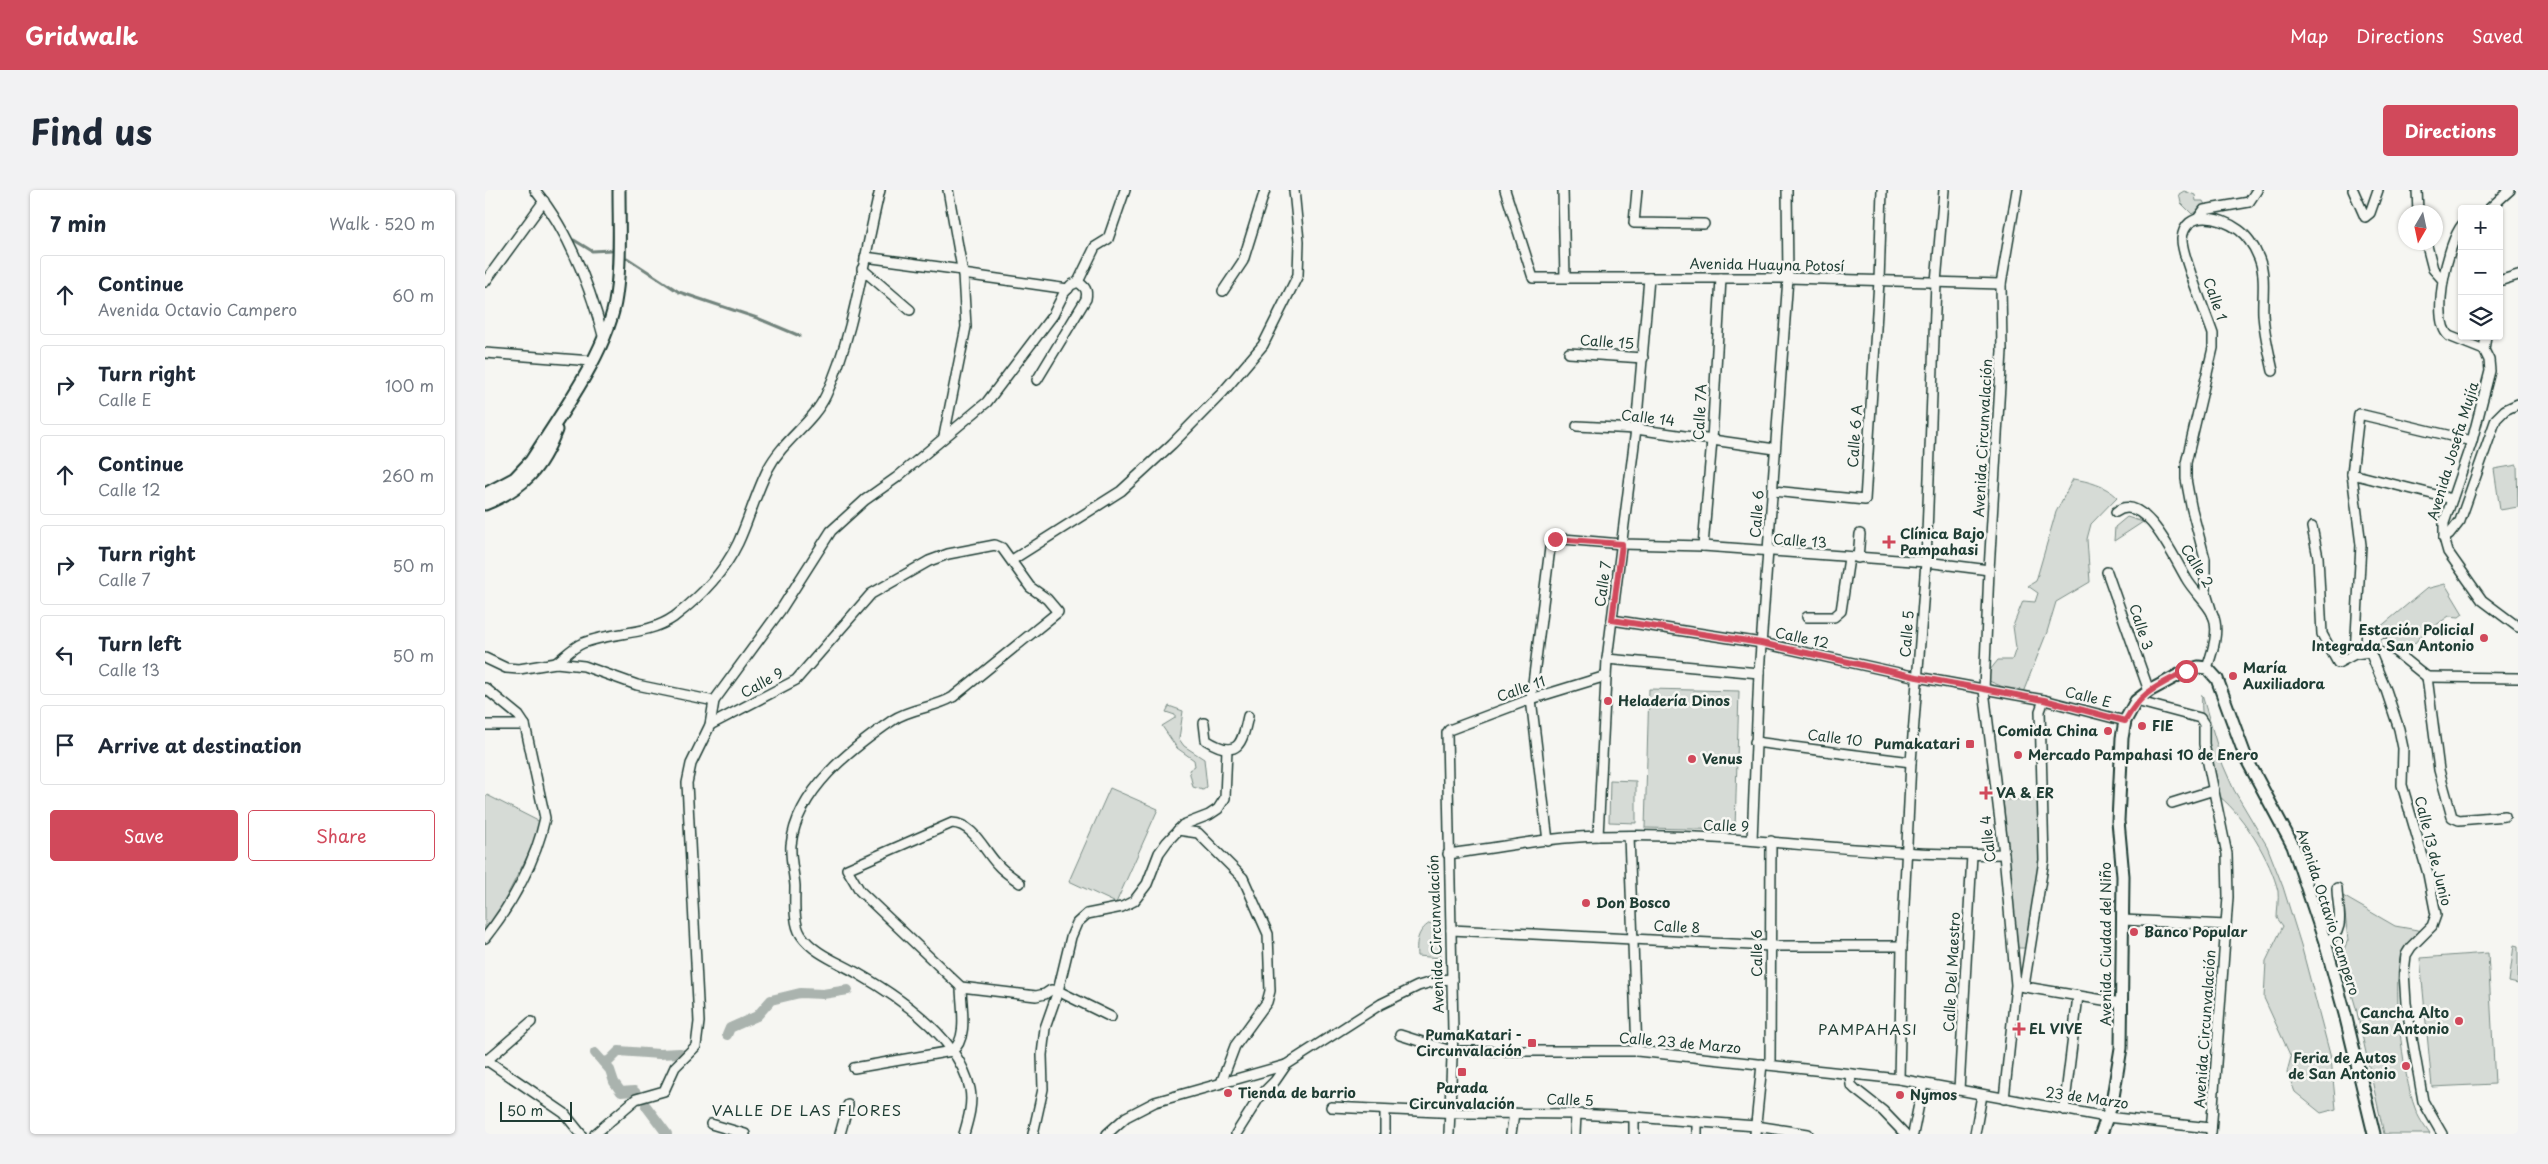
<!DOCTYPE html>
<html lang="en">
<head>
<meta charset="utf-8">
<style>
	body { margin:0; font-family:"Playpen Sans",sans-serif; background:#f2f2f3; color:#1f2937 }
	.controls { position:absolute; right:15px; top:15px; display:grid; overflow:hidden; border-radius:5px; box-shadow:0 1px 4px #0004 }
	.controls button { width:45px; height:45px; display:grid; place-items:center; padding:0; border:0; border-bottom:1px solid #e0e1e3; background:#fff; color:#1f2937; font:25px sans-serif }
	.compass { position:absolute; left:1913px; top:15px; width:45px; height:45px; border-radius:50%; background:#fff; box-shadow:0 1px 4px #0004; rotate:189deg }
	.scale { position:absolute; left:15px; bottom:12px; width:72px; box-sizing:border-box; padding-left:5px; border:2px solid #1f3d34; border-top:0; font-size:14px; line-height:18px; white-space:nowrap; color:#1f3d34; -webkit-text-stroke:4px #f6f6f2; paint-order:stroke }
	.stop { position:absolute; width:15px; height:15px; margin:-11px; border:4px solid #d1495b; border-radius:50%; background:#fff }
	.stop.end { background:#d1495b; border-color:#fff; box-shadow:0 1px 5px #0008 }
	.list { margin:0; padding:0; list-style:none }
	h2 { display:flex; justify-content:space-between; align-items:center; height:65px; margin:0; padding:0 20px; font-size:21px }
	h2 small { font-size:16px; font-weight:400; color:#747a83 }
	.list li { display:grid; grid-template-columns:32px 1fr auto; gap:15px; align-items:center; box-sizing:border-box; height:80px; margin:0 10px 10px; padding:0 10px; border:1px solid #e0e1e3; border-radius:5px }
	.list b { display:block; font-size:19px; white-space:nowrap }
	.list p { margin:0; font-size:16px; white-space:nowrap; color:#747a83 }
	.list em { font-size:16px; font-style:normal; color:#747a83 }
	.actions { display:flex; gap:10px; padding:15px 20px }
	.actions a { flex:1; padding:11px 0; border:1px solid #d1495b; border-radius:5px; text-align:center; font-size:18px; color:#d1495b }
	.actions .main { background:#d1495b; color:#fff }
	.icon { flex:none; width:28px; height:28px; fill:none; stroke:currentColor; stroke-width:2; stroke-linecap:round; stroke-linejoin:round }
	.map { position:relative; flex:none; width:2033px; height:944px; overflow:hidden; border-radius:5px }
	header { display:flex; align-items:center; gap:30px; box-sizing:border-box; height:70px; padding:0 25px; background:#d1495b; color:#fff }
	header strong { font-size:24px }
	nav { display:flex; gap:28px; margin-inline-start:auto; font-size:18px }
	.intro { display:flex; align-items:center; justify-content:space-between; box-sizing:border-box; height:120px; padding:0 30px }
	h1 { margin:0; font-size:35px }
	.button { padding:12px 22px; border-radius:5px; background:#d1495b; color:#fff; font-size:18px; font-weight:700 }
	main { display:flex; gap:30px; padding:0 30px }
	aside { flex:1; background:#fff; border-radius:5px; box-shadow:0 1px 4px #0004 }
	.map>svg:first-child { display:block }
</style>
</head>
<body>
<header>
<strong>Gridwalk</strong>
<nav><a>Map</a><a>Directions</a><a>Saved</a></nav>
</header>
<div class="intro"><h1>Find us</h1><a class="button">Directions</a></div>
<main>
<aside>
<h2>7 min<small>Walk · 520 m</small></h2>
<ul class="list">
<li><svg class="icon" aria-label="ahead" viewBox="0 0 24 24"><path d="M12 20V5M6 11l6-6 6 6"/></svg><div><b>Continue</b><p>Avenida Octavio Campero</p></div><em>60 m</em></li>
<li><svg class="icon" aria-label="right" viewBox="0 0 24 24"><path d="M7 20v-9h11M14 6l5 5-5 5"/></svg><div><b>Turn right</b><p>Calle E</p></div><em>100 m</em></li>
<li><svg class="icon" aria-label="ahead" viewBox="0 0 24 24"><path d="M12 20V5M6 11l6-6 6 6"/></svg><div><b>Continue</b><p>Calle 12</p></div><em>260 m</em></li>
<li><svg class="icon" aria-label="right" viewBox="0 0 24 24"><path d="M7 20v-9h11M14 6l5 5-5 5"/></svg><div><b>Turn right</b><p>Calle 7</p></div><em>50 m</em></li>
<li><svg class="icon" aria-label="left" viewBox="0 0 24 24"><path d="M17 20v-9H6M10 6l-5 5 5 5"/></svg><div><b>Turn left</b><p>Calle 13</p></div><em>50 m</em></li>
<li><svg class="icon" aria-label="arrive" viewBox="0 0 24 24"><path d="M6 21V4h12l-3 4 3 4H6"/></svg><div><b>Arrive at destination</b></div></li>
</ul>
<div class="actions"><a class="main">Save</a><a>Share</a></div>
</aside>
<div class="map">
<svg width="2033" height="944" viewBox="0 0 2033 944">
	<rect width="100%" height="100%" fill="#f6f6f2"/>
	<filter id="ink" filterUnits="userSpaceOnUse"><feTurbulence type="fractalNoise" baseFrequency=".02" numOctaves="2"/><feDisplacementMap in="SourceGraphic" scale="10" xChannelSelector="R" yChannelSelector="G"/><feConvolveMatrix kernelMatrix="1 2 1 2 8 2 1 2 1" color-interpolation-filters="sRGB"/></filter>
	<g filter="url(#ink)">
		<!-- green -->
		<g fill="#d6dbd6" stroke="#7a8c85">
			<path d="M1699 1 1710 5 1711 11H1718L1720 15 1707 24 1696 13 1694 4Z"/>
			<path d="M2032 275 2033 317 2015 320 2009 279Z"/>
			<path d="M1588 289C1603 291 1621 296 1632 307L1606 334 1602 349 1605 392 1571 412 1562 442 1537 505 1504 491 1505 480 1513 470H1527L1531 458 1528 436 1538 411 1550 412 1553 403 1543 396 1551 391 1571 322Z"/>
			<path d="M1642 327 1658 332 1629 351 1630 337Z"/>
			<path d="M1960 394 1978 424 1974 427 1964 426 1937 445 1919 465 1905 453 1894 438 1941 399Z"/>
			<path d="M1164 499 1254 501 1250 640 1160 638Z"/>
			<path d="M1717 505 1738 575 1749 600 1782 656 1798 697 1816 755 1846 868 1851 919 1836 923 1810 902 1802 882 1806 867 1779 808 1781 771 1798 736 1792 728C1792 720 1794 709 1793 701 1786 671 1759 626 1735 607 1729 581 1714 530 1717 505Z"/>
			<path d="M684 516 698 521 694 549 699 556 719 569 722 597 718 600 708 597 704 580 710 576 709 570 692 558 677 536 690 528V525L681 522Z"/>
			<path d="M1125 590 1151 591V633L1124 632Z"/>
			<path d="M625 598 673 619 631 713 584 691Z"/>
			<path d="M2 605 59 634 0 748V609Z"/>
			<path d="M1554 609 1556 674 1542 758H1533L1518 610Z"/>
			<path d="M1858 706 1910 736 1938 741C1932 746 1922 752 1918 759 1905 786 1918 888 1930 918 1933 927 1939 936 1945 944H1899L1871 818 1856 766 1863 750Z"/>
			<path d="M945 733 956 734 955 768 932 766C931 752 932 741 945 733Z"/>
			<path d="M2029 755 2033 756V794L2024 792Z"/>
			<path d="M2003 763 2010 894 1947 897 1935 768Z"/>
		</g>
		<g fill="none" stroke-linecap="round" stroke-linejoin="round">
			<!-- stream -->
			<g stroke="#72847d" stroke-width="3">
				<path d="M89 50 107 61 126 60"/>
				<path d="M142 68 194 102 272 128 315 146"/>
			</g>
			<!-- canal -->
			<g stroke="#aab3ae" stroke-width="10">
				<path d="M242 845 245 838 272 826 286 810 315 803 338 804 363 800"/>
				<path d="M110 863 125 880 129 892 136 902 149 901 151 903"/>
				<path d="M118 872 124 871 134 861 174 864 195 863"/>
				<path d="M161 916 182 944"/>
			</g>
			<!-- minor casing -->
			<g stroke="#1f3d34" stroke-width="12">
				<g id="minor">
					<path d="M50 0C85 43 105 96 119 149"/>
					<path d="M1020 0 1048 88H1303L1516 94"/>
					<path d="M1078 0 1080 87"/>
					<path d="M1152 0 1149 33 1219 34"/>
					<path d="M1868 0 1880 27 1885 23 1893 0"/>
					<path d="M1932 0 1933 22"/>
					<path d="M2004 19 2025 0"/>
					<path d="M1714 27 1719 20 1764 12 1772 0"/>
					<path d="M1977 35C1963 52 1945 130 1964 146L1999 160 2004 170 2005 181 1987 251 1959 333V348L1963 362 1997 410 2033 437"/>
					<path d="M1941 52 1948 79 1958 90"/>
					<path d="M380 67 477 80"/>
					<path d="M377 79 425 120"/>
					<path d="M478 84 583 99"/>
					<path d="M2014 91 2033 85"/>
					<path d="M0 92 59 11"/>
					<path d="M738 101 758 71 780 0"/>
					<path d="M1999 160 2001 146"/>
					<path d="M0 163 107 171"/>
					<path d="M1084 163 1158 168"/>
					<path d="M552 190 601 109C603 100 600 97 593 92"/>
					<path d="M1092 236 1151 239 1290 259"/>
					<path d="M459 246 481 137 478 84 463 0"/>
					<path d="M1867 284 1967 309"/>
					<path d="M1288 301 1380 310 1394 91 1397 0"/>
					<path d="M1631 322C1659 300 1690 370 1701 388 1708 401 1722 412 1728 425 1735 441 1727 463 1722 478"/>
					<path d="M1827 337 1833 367 1837 444 1853 473 1870 464 1885 462 1901 500 1914 539 1918 558 1917 595 1943 684 1951 725 1947 736 1926 757 1921 765 1919 782 1921 813 1938 911 1957 944"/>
					<path d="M1959 348 1964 345 1975 331 2011 229 2020 220 2033 214"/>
					<path d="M1218 356 1227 250 1236 88"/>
					<path d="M1373 368 1375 344"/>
					<path d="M527 370 636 301 687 254 738 202 778 155 813 85 814 51 809 0"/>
					<path d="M1622 382 1664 501"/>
					<path d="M1728 426 1720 400V369L1706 316 1701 289V273L1728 158V144C1722 126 1696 64 1697 49 1700 19 1735 26 1754 40 1761 45 1769 56 1772 64 1782 83 1777 104 1778 124 1779 143 1784 162 1788 181"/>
					<path d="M1322 427H1349L1356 421 1364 368"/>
					<path d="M1127 430 1277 453 1432 487 1559 510 1640 531"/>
					<path d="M1900 453 1942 487"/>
					<path d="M1870 464 1876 355 1867 284 1874 224 1987 251"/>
					<path d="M0 468 21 478 34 479 71 473 99 476 152 495 229 511"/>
					<path d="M1122 469 1274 483"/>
					<path d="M71 473C80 466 88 457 98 453 128 441 162 446 189 427 214 408 239 382 253 353 264 329 271 303 283 279 298 250 328 233 341 205 369 146 379 65 395 0"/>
					<path d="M1942 487 1954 580 1967 627 1974 630 2020 626"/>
					<path d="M1942 487 2033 488"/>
					<path d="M0 498 34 526 40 535 60 628C51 671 27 714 0 748"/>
					<path d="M1651 511 1715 528 1719 534V554L1742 664 1743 707 1726 943"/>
					<path d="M719 533 721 550C753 570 757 554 763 526"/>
					<path d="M0 535H40"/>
					<path d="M225 535 311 490 386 404 444 371 463 364 510 355 517 358 545 397 562 409 573 422 468 507C450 518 425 518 408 530 366 559 312 600 306 655 305 668 309 683 310 696 310 710 308 733 316 745 328 763 353 772 372 783 414 807 474 848 485 899 488 914 483 930 479 944"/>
					<path d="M1270 552 1426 572"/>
					<path d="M1687 613 1729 600"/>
					<path d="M693 640 713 643 758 688 783 744 785 801 782 812 750 856 736 893"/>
					<path d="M1113 646 1122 469 1151 239 1164 88"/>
					<path d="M1144 646 1152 861"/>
					<path d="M1267 650 1274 483 1303 88 1302 0"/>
					<path d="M1063 651 1046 509 1066 350 1078 349 1137 354 1218 356 1441 372 1504 380"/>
					<path d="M963 664C1013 658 1064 647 1114 646 1249 641 1384 668 1519 664"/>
					<path d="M535 693C528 687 519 682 513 675 499 661 489 634 467 633L362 679 375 701 476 797 551 806 560 804 566 800 573 801 626 827"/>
					<path d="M1638 730 1741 735"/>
					<path d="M966 740 1286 756H1417"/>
					<path d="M1840 752C1863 742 1852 718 1852 698"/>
					<path d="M1534 796 1636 813"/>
					<path d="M1539 796 1559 670 1555 521 1559 510"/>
					<path d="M915 845 966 861H1152L1414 889 1621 927 1726 938"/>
					<path d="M467 861C484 849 476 815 476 797"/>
					<path d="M0 869 79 923 96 944"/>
					<path d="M0 872 46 832"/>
					<path d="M1285 875 1286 651"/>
					<path d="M369 878 467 861"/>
					<path d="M1365 884 1366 895 1370 899 1398 921 1420 944"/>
					<path d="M1414 889 1417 756 1426 572 1441 372 1451 92 1459 0"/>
					<path d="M1474 900 1487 665"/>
					<path d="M1519 909 1531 795 1519 664 1499 500 1504 380 1517 161 1516 94 1532 0"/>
					<path d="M846 917 975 923 1091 924 1149 927 1271 936 1323 944"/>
					<path d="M1579 920 1593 806"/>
					<path d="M226 934 260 944"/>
					<path d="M110 944 151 909 179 901 190 877 211 856 214 832 202 593 206 574 225 535 229 511 295 421 346 341 380 310 411 288 502 212 568 125 579 103 586 95 593 92 610 57 623 49 640 0"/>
					<path d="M355 944 363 915"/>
					<path d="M548 944 558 899 557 865 560 838 573 801 586 747 592 733 602 724 637 717 649 711 662 694 674 663 682 652 698 635 724 625 733 619 740 608 742 559"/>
					<path d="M622 944 641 927 670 912 801 875 896 814 933 796 954 790 967 789"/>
					<path d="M751 944 775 906 790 891 801 875"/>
					<path d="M900 944V920"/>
					<path d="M964 944 968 842 962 543 964 540 1046 509 1121 486"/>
					<path d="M1026 944 1029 923"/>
					<path d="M1090 944 1091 924"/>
					<path d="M1149 944V927"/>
					<path d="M1212 944V931"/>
					<path d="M1270 944 1277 874"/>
					<path d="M1428 944 1438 894"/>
					<path d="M1490 944 1497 905"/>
				</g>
			</g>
			<!-- major casing -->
			<g stroke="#1f3d34" stroke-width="15">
				<g id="major">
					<path d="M0 304 30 288 46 271C75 225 124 160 131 106 136 71 134 35 134 0"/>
					<path d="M0 314C39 298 56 279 71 240"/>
					<path d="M1616 944 1627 913 1636 858 1638 686 1633 631 1637 548 1640 531 1651 511 1664 501 1701 481 1713 477 1722 478 1732 489 1761 568 1808 656 1840 752 1860 824 1889 944"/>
				</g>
			</g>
			<!-- minor -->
			<use href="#minor" stroke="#f6f6f2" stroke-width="9"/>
			<!-- major -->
			<use href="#major" stroke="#f6f6f2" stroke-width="11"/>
		</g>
	</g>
	<g fill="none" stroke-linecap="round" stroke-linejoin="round" filter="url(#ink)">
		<!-- route -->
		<path stroke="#d1495b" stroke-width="6" d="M1070 349 1137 354 1127 430 1276 453 1432 487 1559 510 1640 531C1657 501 1671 497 1701 481"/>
	</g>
	<!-- markers -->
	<g fill="#d1495b" stroke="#f6f6f2" stroke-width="2">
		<path d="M1401.5 344.5h5v5h5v5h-5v5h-5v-5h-5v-5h5z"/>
		<circle cx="1999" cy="448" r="5"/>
		<circle cx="1748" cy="486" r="5"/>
		<circle cx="1123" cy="511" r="5"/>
		<circle cx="1657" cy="536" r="5"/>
		<circle cx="1623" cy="541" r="5"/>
		<rect x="1480" y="549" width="10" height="10" rx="2.5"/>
		<circle cx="1533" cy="565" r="5"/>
		<circle cx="1207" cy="569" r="5"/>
		<path d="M1498.5 595.5h5v5h5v5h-5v5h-5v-5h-5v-5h5z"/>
		<circle cx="1101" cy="713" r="5"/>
		<circle cx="1649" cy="742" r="5"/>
		<circle cx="1974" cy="831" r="5"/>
		<path d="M1531.5 831.5h5v5h5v5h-5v5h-5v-5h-5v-5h5z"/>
		<rect x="1042" y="848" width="10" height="10" rx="2.5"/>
		<circle cx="1921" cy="876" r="5"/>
		<rect x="972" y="877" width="10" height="10" rx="2.5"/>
		<circle cx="743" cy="903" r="5"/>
		<circle cx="1415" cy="905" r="5"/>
	</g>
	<g text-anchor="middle" stroke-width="5" stroke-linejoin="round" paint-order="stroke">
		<!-- street labels -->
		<g font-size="14" fill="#1f3d34" stroke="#f6f6f2">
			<text transform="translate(1282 75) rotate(1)" y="5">Avenida Huayna Potosí</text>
			<text transform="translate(1730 109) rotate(71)" y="5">Calle 1</text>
			<text transform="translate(1122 152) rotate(4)" y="5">Calle 15</text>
			<text transform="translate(1215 222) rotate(-87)" y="5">Calle 7A</text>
			<text transform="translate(1163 228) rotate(7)" y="5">Calle 14</text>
			<text transform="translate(1370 246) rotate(-86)" y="5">Calle 6 A</text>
			<text transform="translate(1498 248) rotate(-87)" y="5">Avenida Circunvalación</text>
			<text transform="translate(1968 261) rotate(-73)" y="5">Avenida Josefa Mujía</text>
			<text transform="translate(1272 324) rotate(-86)" y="5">Calle 6</text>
			<text transform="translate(1315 351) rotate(4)" y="5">Calle 13</text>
			<text transform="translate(1712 376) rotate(58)" y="5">Calle 2</text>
			<text transform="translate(1118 394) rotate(-82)" y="5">Calle 7</text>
			<text transform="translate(1656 437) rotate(72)" y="5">Calle 3</text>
			<text transform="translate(1422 444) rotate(-86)" y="5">Calle 5</text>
			<text transform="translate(1317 448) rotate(12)" y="5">Calle 12</text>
			<text transform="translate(277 493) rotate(-29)" y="5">Calle 9</text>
			<text transform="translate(1036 499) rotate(-19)" y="5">Calle 11</text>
			<text transform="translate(1603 507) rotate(14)" y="5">Calle E</text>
			<text transform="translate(1350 548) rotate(7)" y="5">Calle 10</text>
			<text transform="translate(1241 636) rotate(2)" y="5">Calle 9</text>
			<text transform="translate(1503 649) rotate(-97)" y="5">Calle 4</text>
			<text transform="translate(1948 661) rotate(76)" y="5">Calle 13 de Junio</text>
			<text transform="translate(1843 722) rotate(72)" y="5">Avenida Octavio Campero</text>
			<text transform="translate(1192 737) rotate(3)" y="5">Calle 8</text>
			<text transform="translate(951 744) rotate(-92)" y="5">Avenida Circunvalación</text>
			<text transform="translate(1621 754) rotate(-90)" y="5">Avenida Ciudad del Niño</text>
			<text transform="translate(1272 763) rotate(-90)" y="5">Calle 6</text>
			<text transform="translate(1467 782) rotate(-87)" y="5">Calle Del Maestro</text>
			<text transform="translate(1720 839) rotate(-86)" y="5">Avenida Circunvalación</text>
			<text transform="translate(1195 853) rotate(5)" y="5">Calle 23 de Marzo</text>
			<text transform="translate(1602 908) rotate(8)" y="5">23 de Marzo</text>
			<text transform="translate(1085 910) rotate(2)" y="5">Calle 5</text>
		</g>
		<!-- poi labels -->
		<g font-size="14" font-weight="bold" fill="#1f3d34" stroke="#f6f6f2" text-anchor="start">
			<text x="1415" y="349">Clínica Bajo<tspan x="1415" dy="16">Pampahasi</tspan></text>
			<text x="1989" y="445" text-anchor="end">Estación Policial<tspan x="1989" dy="16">Integrada San Antonio</tspan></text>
			<text x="1758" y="483">María<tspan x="1758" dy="16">Auxiliadora</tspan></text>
			<text x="1133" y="516">Heladería Dinos</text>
			<text x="1667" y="541">FIE</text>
			<text x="1613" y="546" text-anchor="end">Comida China</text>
			<text x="1475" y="559" text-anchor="end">Pumakatari</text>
			<text x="1543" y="570">Mercado Pampahasi 10 de Enero</text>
			<text x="1217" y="574">Venus</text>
			<text x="1511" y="608">VA &amp; ER</text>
			<text x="1111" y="718">Don Bosco</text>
			<text x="1659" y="747">Banco Popular</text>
			<text x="1964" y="828" text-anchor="end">Cancha Alto<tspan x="1964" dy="16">San Antonio</tspan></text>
			<text x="1544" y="844">EL VIVE</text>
			<text x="1037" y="850" text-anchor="end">PumaKatari -<tspan x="1037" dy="16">Circunvalación</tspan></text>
			<text x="1911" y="873" text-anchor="end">Feria de Autos<tspan x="1911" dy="16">de San Antonio</tspan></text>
			<text x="977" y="903" text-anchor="middle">Parada<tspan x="977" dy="16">Circunvalación</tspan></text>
			<text x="753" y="908">Tienda de barrio</text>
			<text x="1425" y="910">Nymos</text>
		</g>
		<!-- neighbourhood labels -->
		<g font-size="15" letter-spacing="1" fill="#1f3d34" stroke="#f6f6f2">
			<text x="1383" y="845">PAMPAHASI</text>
			<text x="322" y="926">VALLE DE LAS FLORES</text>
		</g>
	</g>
</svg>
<div class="controls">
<button>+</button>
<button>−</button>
<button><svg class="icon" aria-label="layers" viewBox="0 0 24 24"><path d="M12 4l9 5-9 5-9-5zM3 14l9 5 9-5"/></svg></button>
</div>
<svg class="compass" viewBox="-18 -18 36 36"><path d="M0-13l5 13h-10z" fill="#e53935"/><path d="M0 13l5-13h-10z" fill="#747a83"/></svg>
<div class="scale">50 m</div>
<div class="stop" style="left:1701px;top:481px"></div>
<div class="stop end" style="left:1070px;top:349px"></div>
</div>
</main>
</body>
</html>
